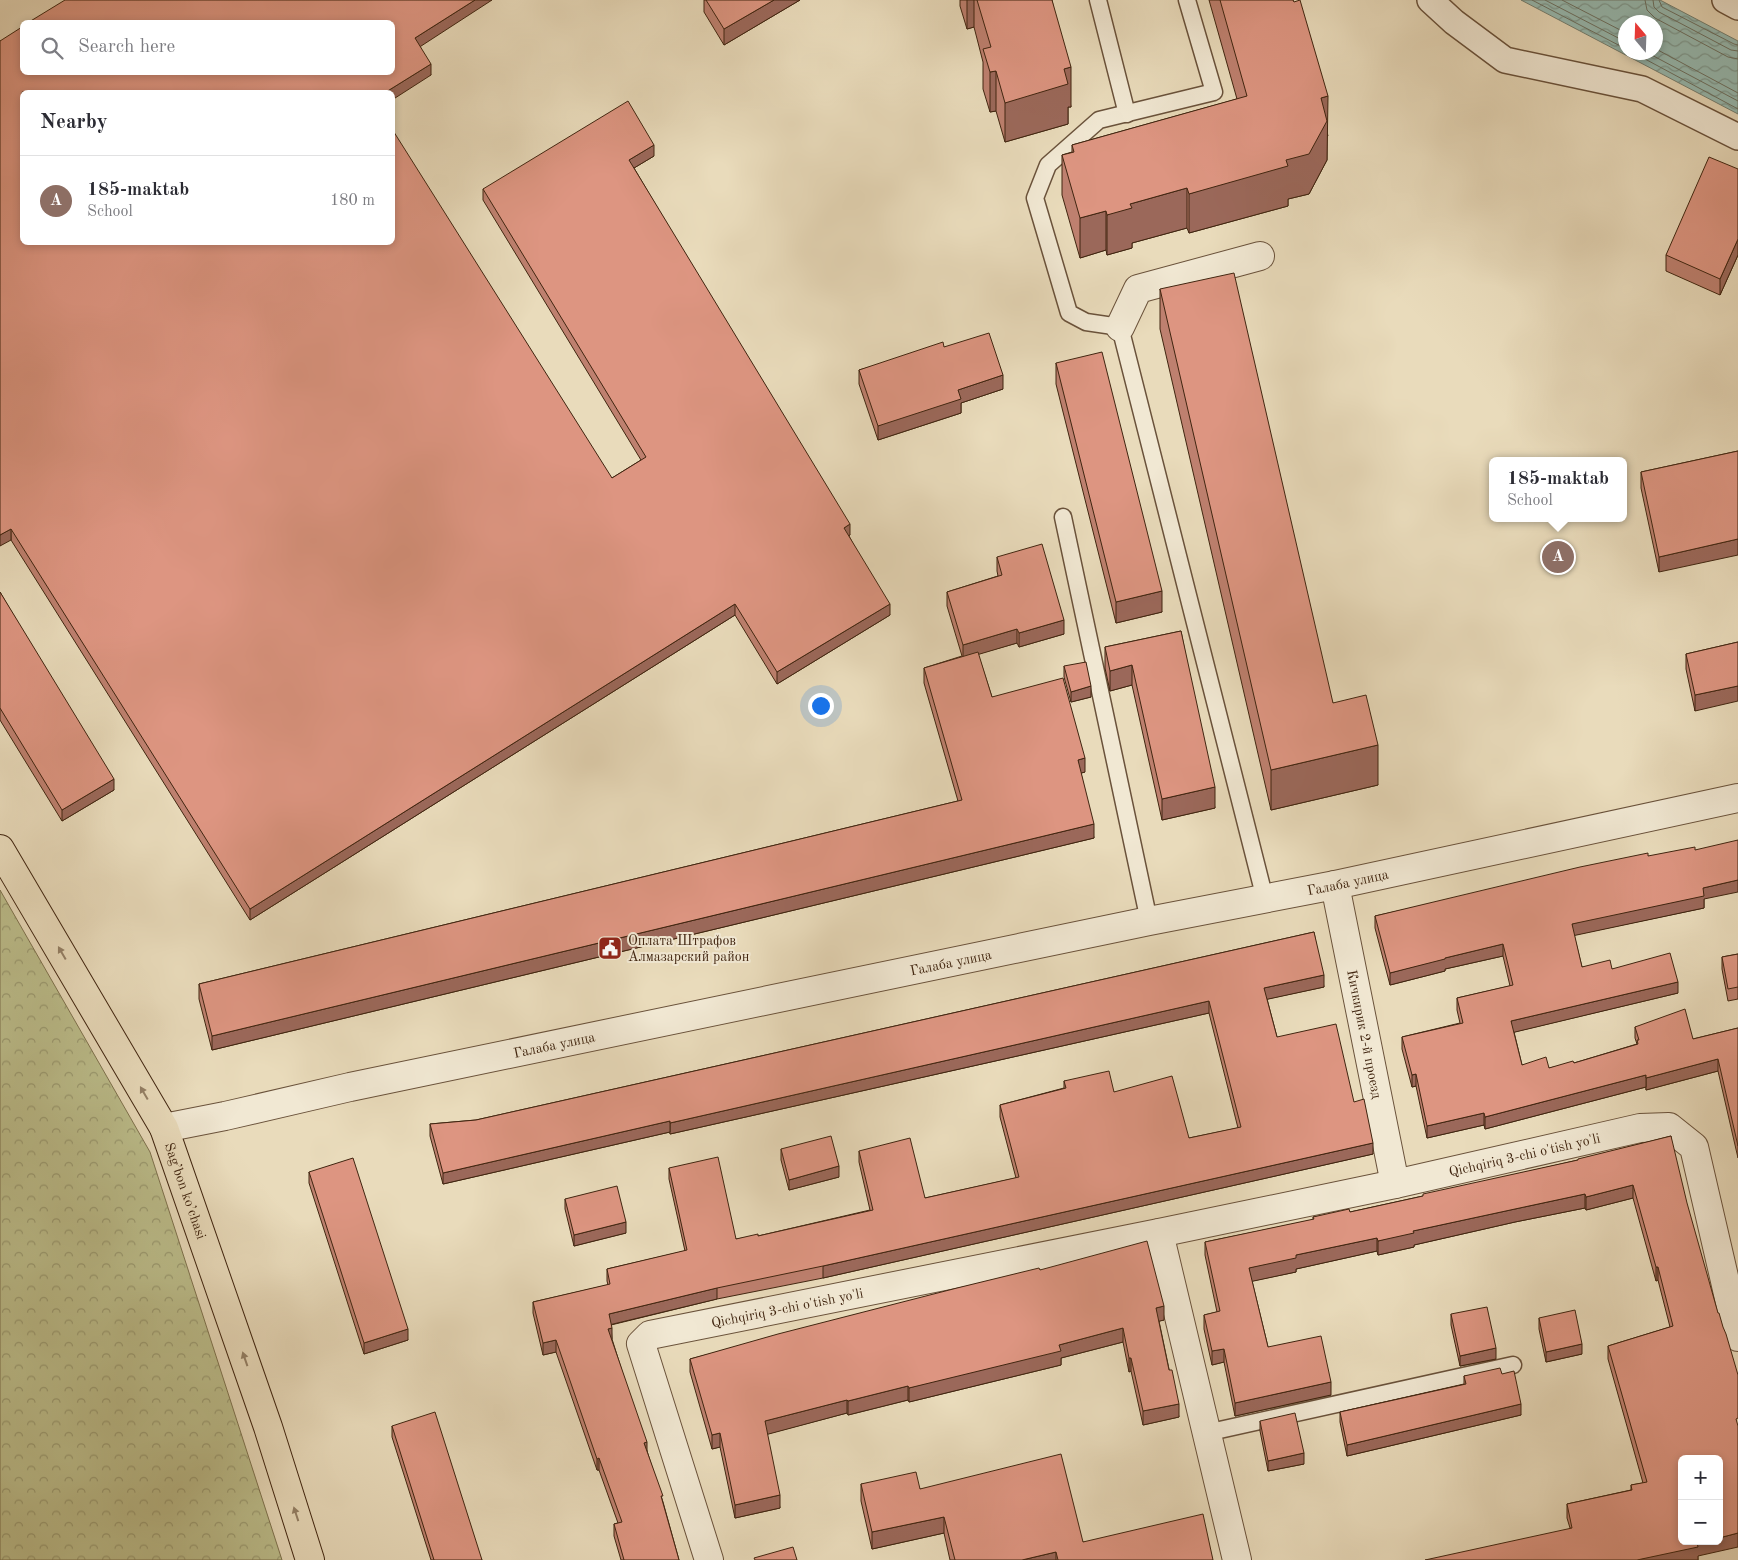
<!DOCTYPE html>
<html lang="en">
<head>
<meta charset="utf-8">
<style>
	body { margin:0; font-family:"Old Standard TT",serif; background:#f2f2f3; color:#2b2b33 }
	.controls { position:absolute; right:15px; bottom:15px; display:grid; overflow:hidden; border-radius:8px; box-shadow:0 2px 8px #0003 }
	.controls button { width:45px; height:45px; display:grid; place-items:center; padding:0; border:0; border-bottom:1px solid #e1e1e2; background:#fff; color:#2b2b33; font:25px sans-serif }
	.compass { position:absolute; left:1618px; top:15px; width:45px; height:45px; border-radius:50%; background:#fff; box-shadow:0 2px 8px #0003; rotate:341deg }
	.you { position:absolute; left:820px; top:705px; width:18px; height:18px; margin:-12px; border:4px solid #fff; border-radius:50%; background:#1a73e8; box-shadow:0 0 0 8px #1a73e833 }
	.badge { display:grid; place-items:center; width:32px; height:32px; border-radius:50%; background:#d93025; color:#fff; font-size:16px; font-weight:700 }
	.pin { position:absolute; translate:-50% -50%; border:2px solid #fff; box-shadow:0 1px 5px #0006 }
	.popup { position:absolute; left:1489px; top:457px; width:138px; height:65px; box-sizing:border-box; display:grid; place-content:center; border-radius:8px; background:#fff; filter:drop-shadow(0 1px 4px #0005); font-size:16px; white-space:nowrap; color:#7c7c81 }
	.popup b { font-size:19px; color:#2b2b33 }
	.popup::after { content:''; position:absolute; left:50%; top:100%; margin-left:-10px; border:10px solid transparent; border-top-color:#fff }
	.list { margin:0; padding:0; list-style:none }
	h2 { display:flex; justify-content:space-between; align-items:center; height:65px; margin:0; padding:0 20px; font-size:21px }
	h2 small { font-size:16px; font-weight:400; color:#7c7c81 }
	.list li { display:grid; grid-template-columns:32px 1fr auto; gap:15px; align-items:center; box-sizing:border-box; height:90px; padding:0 20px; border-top:1px solid #e1e1e2 }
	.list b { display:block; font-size:19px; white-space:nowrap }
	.list p { margin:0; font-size:16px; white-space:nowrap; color:#7c7c81 }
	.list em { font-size:16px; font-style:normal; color:#7c7c81 }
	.icon { flex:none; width:28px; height:28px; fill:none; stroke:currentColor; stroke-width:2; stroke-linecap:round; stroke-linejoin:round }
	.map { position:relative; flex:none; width:1738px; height:1560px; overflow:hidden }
	.search { position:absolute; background:#fff; box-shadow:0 2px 8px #0003; left:20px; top:20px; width:375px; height:55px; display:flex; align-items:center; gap:12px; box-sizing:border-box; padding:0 18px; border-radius:8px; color:#7c7c81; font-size:19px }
	.panel { position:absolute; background:#fff; box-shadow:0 2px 8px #0003; left:20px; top:90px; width:375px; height:155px; border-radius:8px }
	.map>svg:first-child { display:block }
</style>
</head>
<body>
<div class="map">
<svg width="1738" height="1560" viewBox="0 0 1738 1560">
	<defs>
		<pattern id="forest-crowns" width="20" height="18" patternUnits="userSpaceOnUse" patternTransform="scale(1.25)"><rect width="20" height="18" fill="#bcbe8c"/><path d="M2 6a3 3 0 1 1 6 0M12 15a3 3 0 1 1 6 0" fill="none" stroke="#9a9a71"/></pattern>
		<pattern id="water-waves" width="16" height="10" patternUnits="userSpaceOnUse" patternTransform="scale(1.25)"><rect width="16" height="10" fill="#97bbb2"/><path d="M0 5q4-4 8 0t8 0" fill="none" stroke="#7d988f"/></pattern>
	</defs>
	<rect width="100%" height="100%" fill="#e9dbbb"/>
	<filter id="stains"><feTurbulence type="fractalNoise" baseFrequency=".004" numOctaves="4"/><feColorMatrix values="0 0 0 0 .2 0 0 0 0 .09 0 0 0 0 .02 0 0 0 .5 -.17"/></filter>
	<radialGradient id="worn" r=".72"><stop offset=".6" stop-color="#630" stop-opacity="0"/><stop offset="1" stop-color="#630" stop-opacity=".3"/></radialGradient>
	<!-- forest -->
	<path fill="url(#forest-crowns)" stroke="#7e724e" d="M0 890 150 1152 282 1560H0Z"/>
	<!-- water -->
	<path fill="url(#water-waves)" stroke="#747f71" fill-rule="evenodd" d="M1521 0H1660L1738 41V114ZM1626 22H1656V52H1626Z"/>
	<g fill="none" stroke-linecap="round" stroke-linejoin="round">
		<!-- shore -->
		<g stroke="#6c7061" stroke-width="1">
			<path d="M1532 0 1626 49"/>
			<path d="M1545 0 1626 42"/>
			<path d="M1562 0 1626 33"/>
			<path d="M1645 0 1647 10 1655 18 1728 57 1738 59"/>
			<path d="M1653 0 1654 7 1659 12 1731 50 1738 51"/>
			<path d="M1659 0 1662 7 1734 44 1738 45"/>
			<path d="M1656 49 1738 93"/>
			<path d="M1632 52 1738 109"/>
			<path d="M1646 52 1738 101"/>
		</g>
		<!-- service casing -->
		<g stroke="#6a523b" stroke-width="19">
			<g id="service">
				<path d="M1098 0 1127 114"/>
				<path d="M1187 0 1214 92 1099 120 1048 165 1035 198 1069 313 1086 322 1120 327 1265 899"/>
				<path d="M1063 517 1149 921"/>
				<path d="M1206 1433 1513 1365"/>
			</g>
		</g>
		<!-- pedestrian casing -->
		<g stroke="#6a523b" stroke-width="28">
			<g id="pedestrian">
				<path d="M1430 0 1454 22 1505 60 1642 89 1738 137"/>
				<path d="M1725 0 1738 7"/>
			</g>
		</g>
		<!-- minor casing -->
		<g stroke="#6a523b" stroke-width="30">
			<g id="minor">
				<path d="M1120 327 1138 289 1260 256"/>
				<path id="s1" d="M1335 885 1395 1184"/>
				<path id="s2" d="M164 1128 225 1116 350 1087 1149 921 1335 885 1738 798"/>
				<path d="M1159 1233 1237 1560"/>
				<path id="s3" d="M709 1560 641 1344 650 1335 1159 1233 1395 1184 1640 1128 1669 1127 1694 1147 1738 1337"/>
			</g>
		</g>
		<!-- primary casing -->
		<g stroke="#402510" stroke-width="30">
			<g id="primary">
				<path id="s4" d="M0 849 164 1128 268 1427 310 1560"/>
			</g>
		</g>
		<!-- service -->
		<use href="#service" stroke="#f1e8d3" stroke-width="16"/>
		<!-- pedestrian -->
		<use href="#pedestrian" stroke="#f1e8d3" stroke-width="25"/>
		<!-- minor -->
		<use href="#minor" stroke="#f1e8d3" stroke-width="28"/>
		<!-- primary -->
		<use href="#primary" stroke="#e9dbbb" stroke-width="28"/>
	</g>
	<!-- wall -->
	<g fill="#be806f" stroke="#402510">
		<path d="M704 0H800L724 45 704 12Z"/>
		<path d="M960 0H1052L1071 107H1068V124L1005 142 996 111 990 112 983 89V62L974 27 967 29 960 6Z"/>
		<path d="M1209 0H1293L1328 136H1327V160L1309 194 1288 199V206L1189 233 1187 228 1132 243V248L1107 255 1106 250 1080 258 1062 195V155L1072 152V145L1237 99Z"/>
		<path d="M0 41 420 46 431 75 22 92 612 478 641 460 483 200V189L654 156 634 168 850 535 849 536 890 615 777 684 735 615 250 920 11 540Z"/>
		<path d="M1738 169V255L1720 295 1666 271V255Z"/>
		<path d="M1160 289 1333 703 1378 785 1271 810 1160 329Z"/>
		<path d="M944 347 1003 389 961 403V413L878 440 859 384V370Z"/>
		<path d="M1056 363 1162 612 1116 623 1056 384Z"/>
		<path d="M1738 451 1659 572 1641 488V472Z"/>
		<path d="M997 557 1064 634 1019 647 1017 643 978 654 992 697 1085 772 1081 773 1094 838 212 1050 199 999V984L958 801 924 683V668L962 656 947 606V592L998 576 997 571Z"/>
		<path d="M0 592 114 790 62 821 0 720Z"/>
		<path d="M1181 631 1215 808 1162 820 1132 685 1110 691 1105 668V647Z"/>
		<path d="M1738 642 1695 711 1686 669V654Z"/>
		<path d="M1064 666 1091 697 1071 702 1064 677Z"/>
		<path d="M1648 856 1704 899V908L1574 935 1582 967 1612 969 1678 993 1514 1032 1522 1065 1549 1068 1574 1063 1637 1044 1635 1038V1027L1693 1039 1738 1028V1158L1718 1071 1646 1090V1087L1485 1129 1484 1125 1427 1138 1416 1086 1412 1087 1402 1049V1037L1460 1023 1457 1010V998L1510 986 1503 956 1445 969V971L1390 985 1375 928V916Z"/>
		<path d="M1314 932 1324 987 1267 999 1277 1037 1354 1102 1373 1154 823 1278 717 1299 611 1325 612 1339 663 1502 679 1560H621L614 1536V1524L618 1523 599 1470H597L556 1352 543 1355 533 1313V1302L608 1285 607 1281V1269L685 1251 669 1179V1168L736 1239 758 1236 870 1210 859 1162V1151L925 1198 1016 1178 1000 1117V1105L1064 1088V1081L1114 1092 1189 1138 1238 1128 1209 1013 670 1134V1132L443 1184 430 1136V1124L476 1120Z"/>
		<path d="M1738 954V999L1728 1001 1722 969V957Z"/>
		<path d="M1671 1136 1698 1560 1570 1528 1567 1518V1504L1631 1490V1485L1643 1483 1608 1359V1346L1670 1327 1658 1280 1656 1281 1633 1198 1586 1210 1585 1208 1515 1222 1414 1245V1247L1378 1255 1377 1251 1296 1269V1272L1252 1281 1268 1347 1331 1395 1235 1416 1224 1362 1212 1365 1204 1329V1315L1217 1312 1205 1255V1242L1313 1220V1217L1350 1212 1423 1196 1578 1160Z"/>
		<path d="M781 1149 839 1177 789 1190 781 1160Z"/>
		<path d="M309 1172 408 1340 364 1354 309 1183Z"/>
		<path d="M565 1199 626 1233 574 1246 565 1209Z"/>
		<path d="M1040 1270 1164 1320 1159 1321 1179 1417 1143 1425 1131 1371 1129 1372 1123 1342 1061 1358V1365L909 1402 908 1400 848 1415 847 1413 767 1434 780 1508 735 1518 720 1447 712 1449 690 1372V1359Z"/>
		<path d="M1451 1314 1496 1359 1460 1366 1451 1325Z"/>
		<path d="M1539 1318 1582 1354 1546 1362 1539 1329Z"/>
		<path d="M1502 1374 1521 1415 1347 1456 1340 1422V1412L1464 1384V1376Z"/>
		<path d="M1260 1421 1304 1464 1268 1471 1260 1431Z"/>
		<path d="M392 1426 482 1560H431L392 1437Z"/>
		<path d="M861 1484 920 1489 1083 1542 1213 1560H950L944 1533 872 1549 861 1501Z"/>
	</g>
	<!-- shaded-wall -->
	<g fill="#9b685a" stroke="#402510">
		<path d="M475 0H492L415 50V38Z"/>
		<path d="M774 0H800L724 45V29Z"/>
		<path d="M967 0H974V27L967 29Z"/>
		<path d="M431 64V75L392 100V92H386Z"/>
		<path d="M1071 67V107H1068V124L1005 142V103L1064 69Z"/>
		<path d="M996 71V111L990 112V72Z"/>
		<path d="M1328 96 1327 160 1309 194 1288 199V206L1189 233V194L1286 160 1321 98Z"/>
		<path d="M654 145V156L629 171V160Z"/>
		<path d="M1187 188V228L1132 243V248L1107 255V215L1130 204Z"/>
		<path d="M1106 211V250L1080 258V218Z"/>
		<path d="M1738 239V255L1720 295V279Z"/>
		<path d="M1003 375V389L961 403V413L878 440V426L958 390Z"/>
		<path d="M850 524V535L844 539V528Z"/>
		<path d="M11 529V540L0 546V535Z"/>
		<path d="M1738 539V555L1659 572V557Z"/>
		<path d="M1162 591V612L1116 623V602Z"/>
		<path d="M735 604V615L250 920V909Z"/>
		<path d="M890 604V615L777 684V672Z"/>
		<path d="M1064 620V634L1019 647V633Z"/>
		<path d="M1017 629V643L963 659V645Z"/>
		<path d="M1132 665V685L1110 691V671Z"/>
		<path d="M1091 686V697L1071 702V692Z"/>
		<path d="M1738 686V701L1695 711V695Z"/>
		<path d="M1378 745V785L1271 810V770Z"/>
		<path d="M1085 758V772L1078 774V760Z"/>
		<path d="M114 779V790L62 821V810Z"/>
		<path d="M1215 787V808L1162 820V799Z"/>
		<path d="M1094 824V838L212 1050V1036Z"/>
		<path d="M1738 880V892L1704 899V908L1572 936V924L1703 888Z"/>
		<path d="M1503 944V956L1445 969V971L1390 985V973L1445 958Z"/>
		<path d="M1324 975V987L1264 1000V988Z"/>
		<path d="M1678 982V993L1511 1033V1021Z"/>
		<path d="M1209 1001V1013L670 1134V1123Z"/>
		<path d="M1718 1059V1071L1646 1090V1078Z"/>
		<path d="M1416 1074V1086L1412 1087V1075Z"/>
		<path d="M1646 1075V1087L1485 1129V1117Z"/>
		<path d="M1484 1113V1125L1427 1138V1126Z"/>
		<path d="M670 1121V1132L443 1184V1173Z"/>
		<path d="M1373 1143V1154L823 1278V1266Z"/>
		<path d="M839 1166V1177L789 1190V1180Z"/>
		<path d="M1633 1185V1198L1586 1210V1197Z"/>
		<path d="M1585 1194V1208L1515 1222 1414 1245V1247L1378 1255V1241L1413 1231 1515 1209Z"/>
		<path d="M626 1222V1233L574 1246V1235Z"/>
		<path d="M1377 1238V1251L1296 1269V1272L1249 1282V1268L1296 1255Z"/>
		<path d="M1656 1267H1658V1280L1656 1281Z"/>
		<path d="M717 1288V1299L609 1325V1314Z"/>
		<path d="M1164 1306V1320L1156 1322V1308Z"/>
		<path d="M612 1328V1339L608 1340V1329Z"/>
		<path d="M1123 1328V1342L1061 1358V1365L909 1402V1388L1059 1345Z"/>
		<path d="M408 1329V1340L364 1354V1343Z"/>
		<path d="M556 1340V1352L543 1355V1343Z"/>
		<path d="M1582 1344V1354L1546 1362V1352Z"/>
		<path d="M1496 1348V1359L1460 1366V1356Z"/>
		<path d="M1224 1349V1362L1212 1365V1351Z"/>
		<path d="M1129 1358H1131V1371L1129 1372Z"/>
		<path d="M1331 1382V1395L1235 1416V1403Z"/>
		<path d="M908 1386V1400L848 1415V1401Z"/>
		<path d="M847 1400V1413L765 1435V1421Z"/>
		<path d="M1179 1404V1417L1143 1425V1411Z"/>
		<path d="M1521 1404V1415L1347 1456V1445Z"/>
		<path d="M720 1433V1447L712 1449V1435Z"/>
		<path d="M647 1442V1453L644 1443Z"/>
		<path d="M1304 1453V1464L1268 1471V1461Z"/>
		<path d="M599 1458V1470H597V1459Z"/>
		<path d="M780 1495V1508L735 1518V1505Z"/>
		<path d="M944 1517V1533L872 1549V1532Z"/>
		<path d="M1738 1533V1547L1698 1556V1560H1637L1704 1541H1719V1538Z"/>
		<path d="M1056 1552V1560H1022Z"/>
	</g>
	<!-- building -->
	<g fill="#dd9581" stroke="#402510">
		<path d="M65 0H475L415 38 431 64 386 92H22V242H392V129L612 478 646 457 483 189 628 101 654 145 629 160 850 524 844 528 890 604 777 672 735 604 250 909 11 529 0 535V41L22 27V72H392V22H29Z"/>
		<path d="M706 0H774L724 29Z"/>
		<path d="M977 0H1052L1071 67 1064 69 1068 84 1005 103 996 71 990 72 983 49 991 47Z"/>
		<path d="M1220 0H1293L1294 2 1300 0 1328 96 1321 98 1327 121 1309 154 1286 160 1288 166 1189 194 1187 188 1130 204 1132 208 1107 215 1106 211 1080 218 1062 155 1074 152 1072 145 1247 96Z"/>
		<path d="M1709 157 1738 169V239L1720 279 1666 255Z"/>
		<path d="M1234 273 1333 703 1366 695 1378 745 1271 770 1160 289Z"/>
		<path d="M989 333 1003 375 958 390 961 399 878 426 859 370 943 342 944 347Z"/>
		<path d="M1102 352 1162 591 1116 602 1056 363Z"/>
		<path d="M1738 451V539L1659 557 1641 472Z"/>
		<path d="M1042 544 1064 620 1019 633 1017 629 963 645 947 592 1002 575 997 557Z"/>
		<path d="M0 592 114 779 62 810 0 708Z"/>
		<path d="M1181 631 1215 787 1162 799 1132 665 1110 671 1105 647Z"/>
		<path d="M1738 642V686L1695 695 1686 654Z"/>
		<path d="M978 652 992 697 1063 678 1085 758 1078 760 1094 824 212 1036 199 984 962 800 924 668Z"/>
		<path d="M1086 662 1091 686 1071 692 1064 666Z"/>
		<path d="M1738 840V880L1703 888 1704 896 1572 924 1582 967 1610 960 1612 969 1670 953 1678 982 1511 1021 1522 1065 1546 1057 1549 1068 1573 1061 1574 1063 1638 1044 1637 1040H1639L1635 1027 1685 1009 1693 1039 1738 1028V1146L1718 1059 1646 1078V1075L1485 1117 1484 1113 1427 1126 1416 1074 1412 1075 1402 1037 1463 1023 1457 998 1513 985 1503 944 1445 958V959L1390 973 1375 916 1580 867 1648 853V856L1695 847V850Z"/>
		<path d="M1314 932 1324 975 1264 988 1277 1037 1336 1024 1354 1102 1364 1099 1373 1143 823 1266 717 1288 609 1314 612 1328 608 1329 647 1442 644 1443 663 1496H661L679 1560H624L614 1524 622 1522 599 1458 597 1459 556 1340 543 1343 533 1302 610 1284 607 1269 687 1250 669 1168 718 1157 736 1239 758 1234V1236L873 1210 859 1151 910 1138 925 1198 1019 1177 1000 1105 1066 1088 1064 1081 1109 1071 1114 1092 1172 1076 1189 1138 1241 1127 1209 1001 670 1123V1121L443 1173 430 1124 476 1120Z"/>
		<path d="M1738 954V987L1728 989 1722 957Z"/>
		<path d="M831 1136 839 1166 789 1180 781 1149Z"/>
		<path d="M1671 1136 1687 1203 1718 1313H1719L1723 1327 1726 1334 1738 1375V1418L1736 1419 1738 1426V1533L1719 1538V1459H1682V1541H1704L1697 1543 1698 1547 1637 1560H1425L1572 1528 1567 1504 1632 1490 1631 1485 1647 1482 1608 1346 1673 1326 1658 1267H1656L1633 1185 1586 1197 1585 1194 1515 1209 1413 1231 1414 1233 1378 1241 1377 1238 1296 1255V1258L1249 1268 1268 1347 1321 1336 1331 1382 1235 1403 1224 1349 1212 1351 1204 1315 1220 1311 1205 1242 1314 1219 1313 1217 1349 1209 1350 1212 1423 1196V1194L1578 1160V1159Z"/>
		<path d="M353 1158 408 1329 364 1343 309 1172Z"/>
		<path d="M617 1186 626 1222 574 1235 565 1199Z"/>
		<path d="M1147 1241 1164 1306 1156 1308 1169 1370H1172L1179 1404 1143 1411 1131 1358H1129L1123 1328 1059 1345 1061 1351 909 1388 908 1386 848 1401 847 1400 765 1421 780 1495 735 1505 720 1433 712 1435 690 1359 778 1334 957 1288 1039 1268 1040 1270Z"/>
		<path d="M1487 1307 1496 1348 1460 1356 1451 1314Z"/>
		<path d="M1575 1310 1582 1344 1546 1352 1539 1318Z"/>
		<path d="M1500 1368 1502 1374 1514 1371 1521 1404 1347 1445 1340 1412 1466 1384 1464 1376Z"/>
		<path d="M435 1412 482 1560H434L392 1426Z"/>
		<path d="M1295 1413 1304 1453 1268 1461 1260 1421Z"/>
		<path d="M1061 1454 1083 1542 1203 1514 1213 1560H1058L1056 1552 1022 1560H955L944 1517 872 1532 861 1484 916 1472 920 1489Z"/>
		<path d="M793 1547 797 1560H755L754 1558Z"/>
	</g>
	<!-- one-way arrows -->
	<defs><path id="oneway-solid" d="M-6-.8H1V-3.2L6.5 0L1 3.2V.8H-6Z" transform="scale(1.25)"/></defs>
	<g fill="#948066">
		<use href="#oneway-solid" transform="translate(62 953) rotate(-120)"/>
		<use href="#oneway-solid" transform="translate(144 1093) rotate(-120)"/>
		<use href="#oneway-solid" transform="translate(245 1359) rotate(-109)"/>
		<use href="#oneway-solid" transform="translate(296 1514) rotate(-108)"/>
	</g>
	<!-- icons -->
	<defs>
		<g id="civic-square" transform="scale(1.25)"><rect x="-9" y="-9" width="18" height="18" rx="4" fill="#8f2418" stroke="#f1e8d3"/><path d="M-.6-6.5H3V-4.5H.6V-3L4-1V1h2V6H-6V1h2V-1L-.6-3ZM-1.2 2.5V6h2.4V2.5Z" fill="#fff"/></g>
	</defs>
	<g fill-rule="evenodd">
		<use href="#civic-square" x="610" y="948"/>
	</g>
	<g text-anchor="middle" stroke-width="4" stroke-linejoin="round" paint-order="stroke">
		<!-- street labels -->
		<g font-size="14" fill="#402510" stroke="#f1e8d3">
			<text dy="5" stroke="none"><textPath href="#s2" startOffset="1209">Галаба улица</textPath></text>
			<text dy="5" stroke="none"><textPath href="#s2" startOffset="804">Галаба улица</textPath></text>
			<text dy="5" stroke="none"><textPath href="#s1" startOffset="152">Кичкирик 2-й проезд</textPath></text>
			<text dy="5" stroke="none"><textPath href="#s2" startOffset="399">Галаба улица</textPath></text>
			<text dy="5" stroke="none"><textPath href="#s3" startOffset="1132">Qichqiriq 3-chi o'tish yo'li</textPath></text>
			<text dy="5" stroke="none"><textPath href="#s4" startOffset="390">Sag’bon ko’chasi</textPath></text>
			<text dy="5" stroke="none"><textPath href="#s3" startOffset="379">Qichqiriq 3-chi o'tish yo'li</textPath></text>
		</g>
		<!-- poi labels -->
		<g font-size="14" fill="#402510" stroke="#f1e8d3" text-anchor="start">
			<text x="628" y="945">Оплата Штрафов<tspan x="628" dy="16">Aлмазарский район</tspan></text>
		</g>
	</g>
	<rect width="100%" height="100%" filter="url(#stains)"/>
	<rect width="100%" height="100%" fill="url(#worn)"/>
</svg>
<div class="controls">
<button>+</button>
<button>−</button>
</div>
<svg class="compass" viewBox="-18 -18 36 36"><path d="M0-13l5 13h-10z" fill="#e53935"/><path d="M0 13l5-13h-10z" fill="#7c7c81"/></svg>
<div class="you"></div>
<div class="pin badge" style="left:1558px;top:557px;background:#8d6e63">A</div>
<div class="popup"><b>185-maktab</b>School</div>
<div class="search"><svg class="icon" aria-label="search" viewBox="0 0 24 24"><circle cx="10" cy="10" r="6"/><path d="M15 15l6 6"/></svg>Search here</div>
<section class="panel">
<h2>Nearby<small></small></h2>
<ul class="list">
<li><span class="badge" style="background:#8d6e63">A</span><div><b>185-maktab</b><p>School</p></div><em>180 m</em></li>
</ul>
</section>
</div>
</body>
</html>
